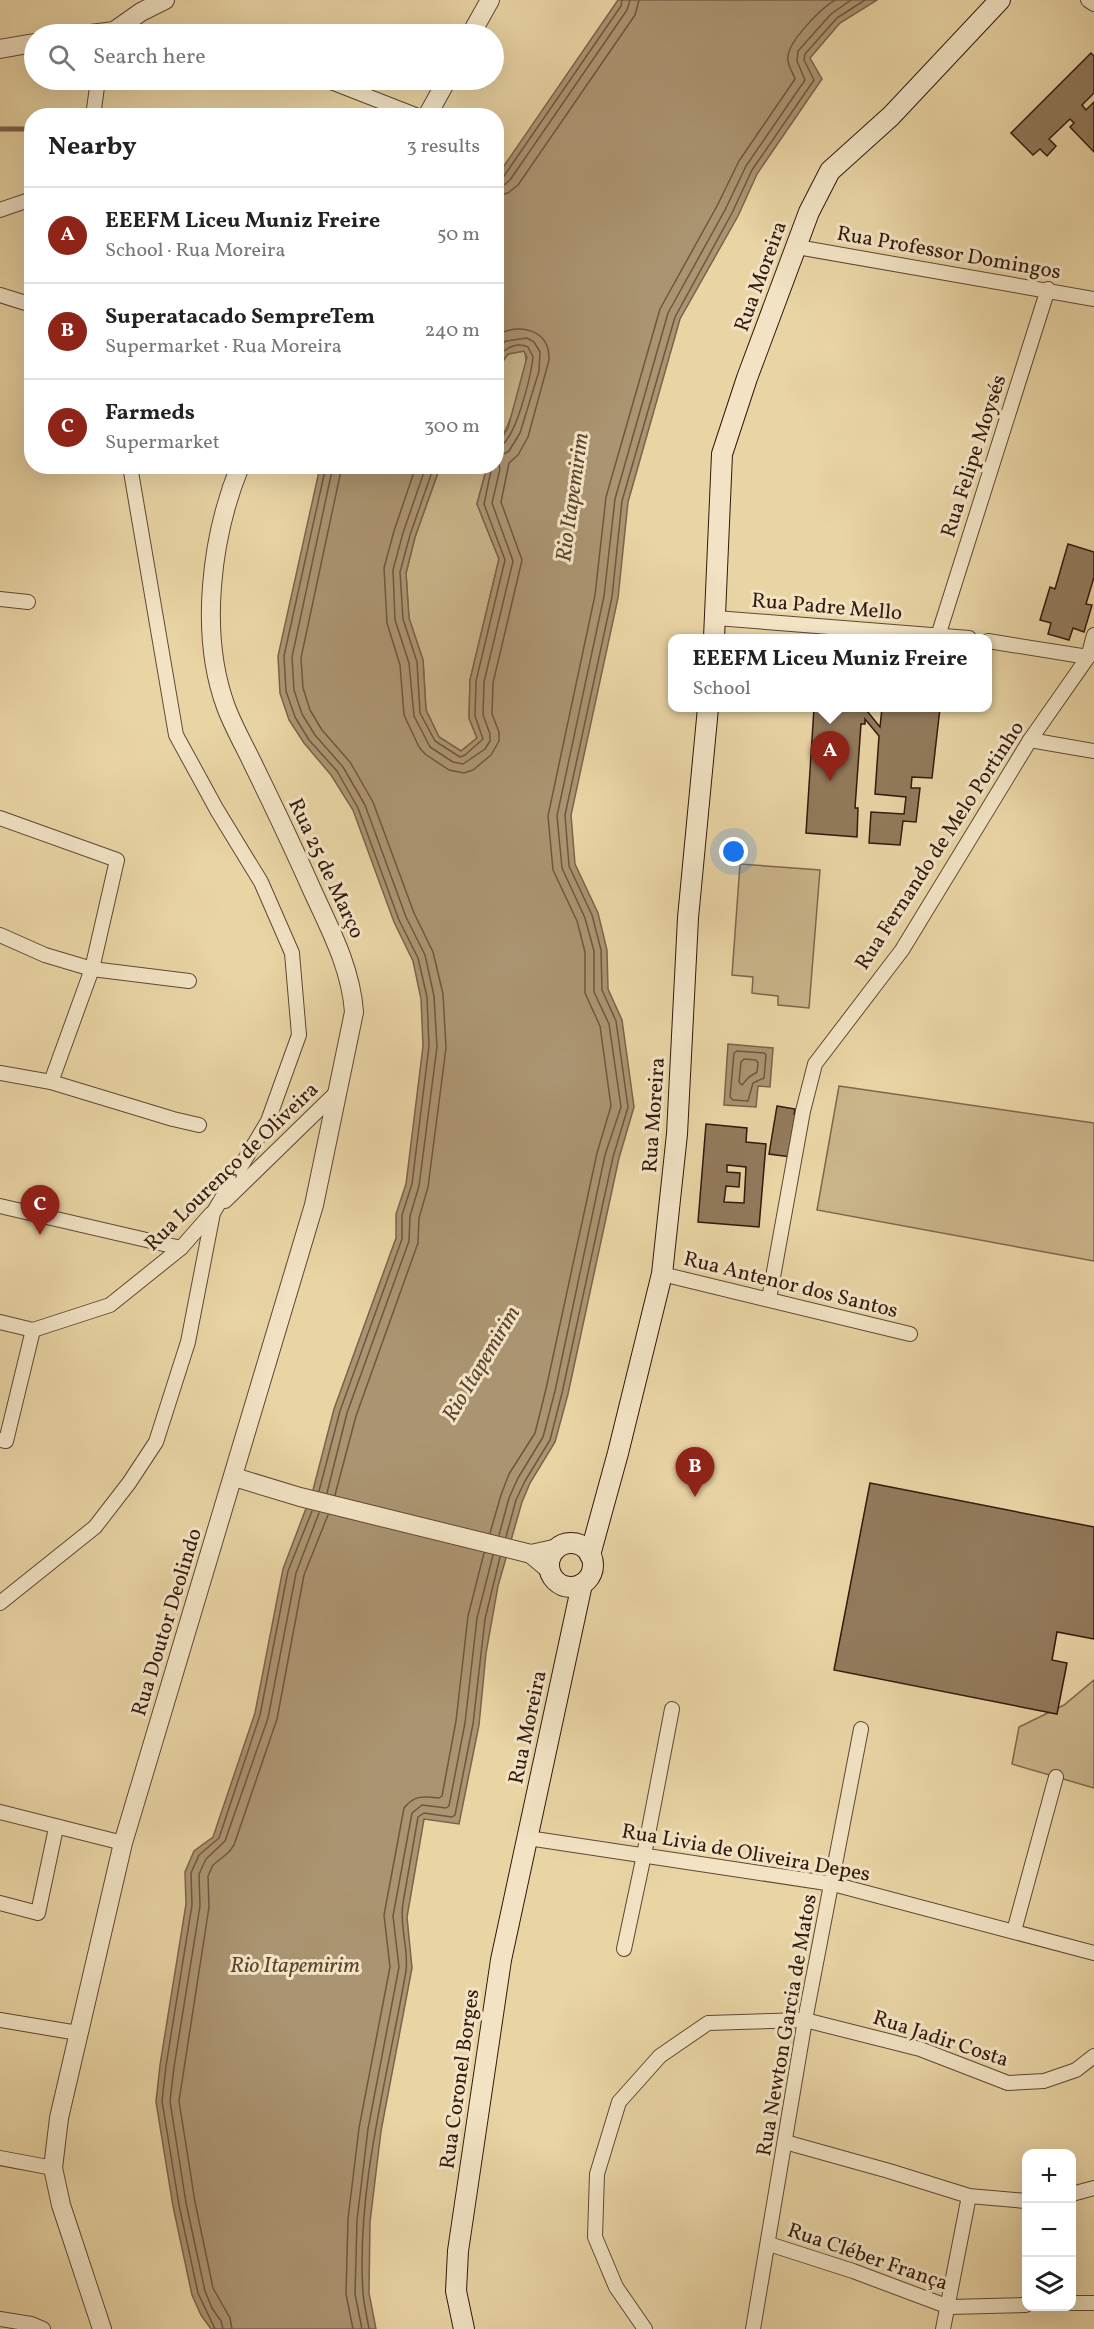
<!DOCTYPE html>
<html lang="en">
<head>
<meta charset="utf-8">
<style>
	body { margin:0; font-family:Vollkorn,serif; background:#f2f2f2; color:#222 }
	.controls { position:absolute; right:18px; bottom:18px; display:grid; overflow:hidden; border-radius:12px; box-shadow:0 6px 24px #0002 }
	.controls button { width:54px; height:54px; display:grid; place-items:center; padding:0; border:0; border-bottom:2px solid #e0e0e0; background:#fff; color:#222; font:30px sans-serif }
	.you { position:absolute; left:734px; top:852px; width:21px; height:21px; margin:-15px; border:4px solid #fff; border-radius:50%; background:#1a73e8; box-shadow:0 0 0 9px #1a73e833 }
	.badge { display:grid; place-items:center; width:39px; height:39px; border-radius:50%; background:#8f2418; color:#fff; font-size:20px; font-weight:700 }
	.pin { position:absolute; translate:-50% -50px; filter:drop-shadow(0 2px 3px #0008) }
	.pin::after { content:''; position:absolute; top:32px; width:21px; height:18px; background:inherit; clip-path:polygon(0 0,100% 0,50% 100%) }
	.popup { position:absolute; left:668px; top:634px; width:324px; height:78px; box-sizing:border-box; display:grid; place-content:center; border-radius:12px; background:#fff; filter:drop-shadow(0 2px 4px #0005); font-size:20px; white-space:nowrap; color:#767676 }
	.popup b { font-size:22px; color:#222 }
	.popup::after { content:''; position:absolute; left:50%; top:100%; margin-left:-12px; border:12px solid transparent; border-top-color:#fff }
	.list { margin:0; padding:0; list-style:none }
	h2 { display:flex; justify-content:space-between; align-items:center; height:78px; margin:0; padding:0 24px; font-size:26px }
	h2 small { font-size:20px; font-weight:400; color:#767676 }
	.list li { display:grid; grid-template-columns:39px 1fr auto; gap:18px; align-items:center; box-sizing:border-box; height:96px; padding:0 24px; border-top:2px solid #e0e0e0 }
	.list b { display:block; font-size:22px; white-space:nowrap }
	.list p { margin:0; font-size:20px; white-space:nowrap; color:#767676 }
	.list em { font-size:20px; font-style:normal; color:#767676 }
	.icon { flex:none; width:33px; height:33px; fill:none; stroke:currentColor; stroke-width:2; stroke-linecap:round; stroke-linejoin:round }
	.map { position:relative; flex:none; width:1094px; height:2329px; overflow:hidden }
	.search { position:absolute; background:#fff; box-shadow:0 6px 24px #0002; left:24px; top:24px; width:480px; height:66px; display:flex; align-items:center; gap:15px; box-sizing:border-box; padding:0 21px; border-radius:33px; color:#767676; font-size:22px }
	.panel { position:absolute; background:#fff; box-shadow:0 6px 24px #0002; left:24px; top:108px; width:480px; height:366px; border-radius:24px }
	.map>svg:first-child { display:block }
</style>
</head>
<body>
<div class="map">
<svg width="1094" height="2329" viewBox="0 0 1094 2329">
	<rect width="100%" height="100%" fill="#e9d4a4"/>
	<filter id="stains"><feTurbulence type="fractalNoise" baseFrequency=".00333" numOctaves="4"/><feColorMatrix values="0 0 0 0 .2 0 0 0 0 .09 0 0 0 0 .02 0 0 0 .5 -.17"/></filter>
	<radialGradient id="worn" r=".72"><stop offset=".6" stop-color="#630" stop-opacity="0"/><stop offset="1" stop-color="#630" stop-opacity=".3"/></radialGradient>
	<!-- green -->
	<g fill="#cab48a" stroke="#7e664c" stroke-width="1.5">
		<path d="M524 351C533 368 507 430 497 446L496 375 499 367 508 354Z"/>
		<path d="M440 467H487L477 504 499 559 470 680 469 718 477 738 461 751 439 737 426 710 423 660 409 619 406 573 415 537Z"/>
		<path d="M740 864 820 870 809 1008 778 1005V996L752 993 753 977 732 975Z"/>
		<path d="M839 1086 1094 1123V1261L817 1210Z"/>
		<path d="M1094 1680V1788L1012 1764 1019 1727 1064 1705Z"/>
	</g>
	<!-- water -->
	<g fill="#ab9471" stroke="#7b6249" stroke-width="1.5">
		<path d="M618 0H877L840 23 810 58 822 79 757 174 738 216 680 319 628 502 618 598 571 815 575 864 598 913 607 950 608 989 622 1020 634 1107 619 1158 568 1394 555 1442 530 1483 522 1502 498 1586 486 1653 479 1725 459 1824 424 1819 407 1917 412 1968 381 2131 370 2222 369 2293 376 2329H211L201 2315 192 2295 173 2206 156 2102 160 2065 186 1904 185 1872 194 1851 213 1837 255 1713 283 1569 313 1490 334 1409 396 1238V1214L406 1184 423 1046 421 999 413 961 394 922 353 810 331 775 304 743 289 720 280 693 278 656 320 467H440L415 537 406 573 409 618 423 660 426 710 439 737 461 751 477 738 469 718 470 680 499 559 477 504 487 467 496 466 497 446 508 428 527 357 524 351 508 354 499 366 497 375V176Z"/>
		<path d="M728 1044 773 1048 770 1087 758 1086 756 1107 724 1105Z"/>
	</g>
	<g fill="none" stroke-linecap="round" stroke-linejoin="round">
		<!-- shore -->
		<g stroke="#6f563f" stroke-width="1.5">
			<path d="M496 179 504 176 621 6 622 0"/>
			<path d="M496 186 504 185 510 180 627 10 630 0"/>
			<path d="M496 196 508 193 518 185 635 15 639 0"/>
			<path d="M496 359C504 349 516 341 528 347L533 357C531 375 515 446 496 448"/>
			<path d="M416 466 394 531 384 568 387 623 400 665 404 715 419 747 425 754 449 770 464 773 473 770 491 755 499 741V732L492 714 493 683 522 560 501 502 509 463 518 455 528 437 549 360C550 329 520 323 496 335"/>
			<path d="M426 466 403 533 393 570 395 620 409 663 414 716 430 747 453 762 463 764 485 749 490 741V734L483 715 484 682 513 561 492 503 500 469 497 458 509 451 520 433 539 371 540 352 534 342 527 338 506 341 496 347"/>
			<path d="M434 466 410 535 400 572 403 619 417 662 420 713 435 741 460 757 465 755 483 739 475 716 476 681 505 560 484 504 492 466"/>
			<path d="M737 1051 764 1053 766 1055 764 1078 753 1083 748 1101 733 1100 730 1097 734 1053Z"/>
			<path d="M744 1059 756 1060 758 1063 757 1072 749 1077 742 1085 739 1082 741 1062Z"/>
			<path d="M319 1491 340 1411 402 1239V1215L412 1184 429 1046 427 997 418 958 399 920 358 808 337 771 309 740 295 717 286 691 284 656 326 466"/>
			<path d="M327 1493 347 1413 409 1241 410 1216 419 1186 437 1047 434 996 425 955 406 917 365 805 343 767 315 735 302 714 294 690 292 657 333 466"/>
			<path d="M335 1495 356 1416 418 1243 419 1218 428 1187 446 1048 443 994 433 952 414 913 373 802 350 762 322 730 310 710 303 688 301 658 342 466"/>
			<path d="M490 1533 501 1495 509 1474 535 1433 546 1389 597 1153 611 1106 600 1026 585 993V952L577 921 553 870 548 816 595 595 606 497 660 309 717 206 739 161 795 79C793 72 787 66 788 57 788 42 821 8 835 0"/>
			<path d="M499 1535 509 1498 518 1478 543 1437 555 1391 605 1155 621 1107 609 1024 594 992V951L585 918 562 868 557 816 604 596 615 499 668 313 725 210 746 166 805 80 797 61 798 51 831 14 851 0"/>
			<path d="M506 1537 516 1500 525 1481 550 1440 562 1393 613 1157 628 1107 616 1021 602 990 601 950 592 915 569 866 565 815 612 597 622 501 675 317 732 213 752 170 814 80 804 60 805 54 837 18 865 0"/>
			<path d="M215 2329 198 2293 179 2205 162 2101 166 2066 192 1905 191 1873 199 1855 219 1838 260 1715 288 1571 312 1511"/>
			<path d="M223 2329 221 2321 212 2308 205 2291 186 2203 170 2101 174 2067 200 1906 199 1874 206 1859 225 1841 268 1718 296 1573 319 1513"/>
			<path d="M232 2329 230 2318 213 2288 195 2202 179 2101 209 1907 208 1876 213 1865 229 1852 234 1845 277 1719 304 1575 328 1515"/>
			<path d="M353 2329 346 2294 348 2219 359 2128 390 1967 384 1915 404 1808C414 1795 424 1796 439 1798L442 1796 456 1721 468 1616 484 1553"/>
			<path d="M362 2329 355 2294 357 2220 368 2129 399 1967 393 1916 412 1813 422 1805 446 1808 449 1806 465 1723 477 1618 493 1555"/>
			<path d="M369 2329C367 2317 364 2305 363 2293 356 2187 388 2076 406 1971 409 1949 399 1926 403 1903L418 1817 424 1813 452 1817 455 1815 473 1724 485 1619 500 1557"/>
		</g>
		<!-- stream -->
		<path stroke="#7b6249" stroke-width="5" d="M0 129H32"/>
	</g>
	<!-- building -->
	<g fill="#927a5c" stroke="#33180d" stroke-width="1.5" fill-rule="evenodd">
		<path d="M1091 53 1094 56V93L1082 105 1086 110 1094 102V152L1070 127 1074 123 1070 119 1049 139 1056 146 1047 156 1040 149 1033 155 1011 133Z"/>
		<path d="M1068 544 1094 552V577L1086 604 1092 605 1084 632 1073 628 1069 640 1048 634 1051 623 1040 620 1050 587 1055 589Z"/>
		<path d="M814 708H867V711L880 727 882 708H940L932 778 912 777 911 788H920L916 822 903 821 900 845 869 843 871 812 904 814 906 797 875 794 879 736 865 719V724H861L855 808H858L857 837 806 833Z"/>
		<path d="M777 1106 795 1109 794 1114 797 1115 791 1157 769 1154Z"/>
		<path d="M706 1124 747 1128 746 1142 766 1144 759 1227 698 1222ZM727 1165 746 1167 744 1203 724 1202 726 1186 739 1187 740 1173 727 1172Z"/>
		<path d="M870 1483 1094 1527V1639L1057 1632 1052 1660 1067 1663 1057 1714 834 1670Z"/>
	</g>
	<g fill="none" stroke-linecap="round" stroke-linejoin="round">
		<!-- minor casing -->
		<g stroke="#604733" stroke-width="16">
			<g id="minor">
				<path d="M1088 0 1094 4"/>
				<path d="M326 80 418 116"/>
				<path d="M93 116 98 80"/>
				<path d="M0 210 32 199"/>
				<path d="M797 247 1094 299"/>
				<path d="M0 295 32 305"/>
				<path d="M0 599 28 602"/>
				<path d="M716 618 969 638"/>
				<path d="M938 636 1048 289"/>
				<path d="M988 641 1088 657"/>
				<path d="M1030 740 1094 751"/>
				<path d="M0 818 117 860 92 969 51 1082"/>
				<path d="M0 935 45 955 92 969 189 981"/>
				<path d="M0 1073 51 1082 173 1119 199 1125"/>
				<path d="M225 1201 338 1091"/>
				<path d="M0 1206 181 1248"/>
				<path d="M662 1274 910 1334"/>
				<path d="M769 1299 803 1111 815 1064 902 950 1030 740 1088 657 1094 635"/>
				<path d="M0 1322 33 1330"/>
				<path d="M33 1330 110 1305 181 1248 211 1214"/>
				<path d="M0 1440 6 1441 33 1330"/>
				<path d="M0 1603 95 1527 129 1483 156 1442 188 1342 213 1213 268 1121 299 1035 292 953 261 882 217 810 176 735 130 466"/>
				<path d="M0 1812 123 1843"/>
				<path d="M528 1838 833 1884 1094 1953"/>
				<path d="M0 1903 38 1913 56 1828"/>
				<path d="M1014 1931 1056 1777"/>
				<path d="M624 1949 644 1855 672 1709"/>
				<path d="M0 2020 78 2033"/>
				<path d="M785 2142 889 2171 969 2196 1026 2201"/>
				<path d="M0 2158 53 2168"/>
				<path d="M1072 2194 1094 2188"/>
				<path d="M769 2244 853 2271 949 2307 1026 2305"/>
				<path d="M1072 2303H1094"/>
				<path d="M0 2319 31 2324 43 2329"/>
				<path d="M645 2329 616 2287 595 2237 597 2174 619 2102 660 2056 708 2023 805 2020 920 2049 1008 2083 1044 2081 1076 2070 1094 2056"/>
				<path d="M753 2329 805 2020 861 1729"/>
				<path d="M943 2329 969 2196"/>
			</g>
		</g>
		<!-- tertiary casing -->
		<g stroke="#604733" stroke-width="20">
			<g id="tertiary">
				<path d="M91 34 114 31 141 12 165 0"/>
				<path d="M471 34 490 0"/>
				<path d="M0 49 34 43"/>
				<path d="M427 116 447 80"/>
				<path d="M234 1477 300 1497 531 1554 558 1548"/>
				<path d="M531 1554 550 1570"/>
				<path d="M102 2329 61 2205 53 2168 59 2118 123 1843 314 1205 354 1012C351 969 331 931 313 892 294 849 274 807 253 764 244 745 233 726 226 707 199 634 211 537 240 466"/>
			</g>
		</g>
		<!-- secondary casing -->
		<g stroke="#33180d" stroke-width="22">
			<g id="secondary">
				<path d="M714 638 722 454 747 378 809 212 830 171 891 116 1000 0"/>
				<circle cx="571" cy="1565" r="22"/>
				<path d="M590 1555 618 1453 662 1274 677 1134 688 918 708 708"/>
				<path d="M464 2329 456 2291 458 2251 501 1960 582 1584"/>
			</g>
		</g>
		<!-- minor -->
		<use href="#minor" stroke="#f1e3c4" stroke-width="14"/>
		<!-- tertiary -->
		<use href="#tertiary" stroke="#f1e3c4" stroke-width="18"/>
		<!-- secondary -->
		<use href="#secondary" stroke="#f1e3c4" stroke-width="20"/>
	</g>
	<g text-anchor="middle" stroke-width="6" stroke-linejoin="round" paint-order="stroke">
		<!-- street labels -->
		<g font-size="21" fill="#33180d" stroke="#f1e3c4">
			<text transform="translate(949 252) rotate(10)" y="7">Rua Professor Domingos</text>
			<text transform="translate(760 276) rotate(-70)" y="7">Rua Moreira</text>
			<text transform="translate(973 456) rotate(-72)" y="7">Rua Felipe Moysés</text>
			<text transform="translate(827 606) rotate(5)" y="7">Rua Padre Mello</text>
			<text transform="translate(939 845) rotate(-57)" y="7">Rua Fernando de Melo Portinho</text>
			<text transform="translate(327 868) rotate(65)" y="7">Rua 25 de Março</text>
			<text transform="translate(653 1115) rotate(-86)" y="7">Rua Moreira</text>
			<text transform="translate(231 1166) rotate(-44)" y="7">Rua Lourenço de Oliveira</text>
			<text transform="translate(791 1284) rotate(14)" y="7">Rua Antenor dos Santos</text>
			<text transform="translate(166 1622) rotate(-73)" y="7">Rua Doutor Deolindo</text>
			<text transform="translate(527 1727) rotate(-78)" y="7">Rua Moreira</text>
			<text transform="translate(746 1852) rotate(10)" y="7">Rua Livia de Oliveira Depes</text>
			<text transform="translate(786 2025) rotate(-80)" y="7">Rua Newton Garcia de Matos</text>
			<text transform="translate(941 2038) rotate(18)" y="7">Rua Jadir Costa</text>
			<text transform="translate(459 2079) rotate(-82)" y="7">Rua Coronel Borges</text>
			<text transform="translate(868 2256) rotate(19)" y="7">Rua Cléber França</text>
		</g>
		<!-- water labels -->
		<g font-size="22" font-style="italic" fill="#5d4330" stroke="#f1e3c4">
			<text transform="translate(571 497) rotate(-82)" y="8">Rio Itapemirim</text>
			<text transform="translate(480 1363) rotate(-59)" y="8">Rio Itapemirim</text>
			<text x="295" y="1972">Rio Itapemirim</text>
		</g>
	</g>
	<rect width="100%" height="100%" filter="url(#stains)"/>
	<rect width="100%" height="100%" fill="url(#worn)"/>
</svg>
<div class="controls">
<button>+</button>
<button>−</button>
<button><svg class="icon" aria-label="layers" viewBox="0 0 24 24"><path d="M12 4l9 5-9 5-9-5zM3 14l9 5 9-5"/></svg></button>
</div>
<div class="you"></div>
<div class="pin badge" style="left:830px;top:781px">A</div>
<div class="popup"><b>EEEFM Liceu Muniz Freire</b>School</div>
<div class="pin badge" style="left:695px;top:1497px">B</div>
<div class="pin badge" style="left:40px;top:1235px">C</div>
<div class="search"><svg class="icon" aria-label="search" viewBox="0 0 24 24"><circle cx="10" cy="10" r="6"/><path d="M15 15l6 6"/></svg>Search here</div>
<section class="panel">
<h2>Nearby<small>3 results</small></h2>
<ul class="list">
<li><span class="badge">A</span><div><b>EEEFM Liceu Muniz Freire</b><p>School · Rua Moreira</p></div><em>50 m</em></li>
<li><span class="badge">B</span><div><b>Superatacado SempreTem</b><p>Supermarket · Rua Moreira</p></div><em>240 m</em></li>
<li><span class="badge">C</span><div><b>Farmeds</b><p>Supermarket</p></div><em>300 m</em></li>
</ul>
</section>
</div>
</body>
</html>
